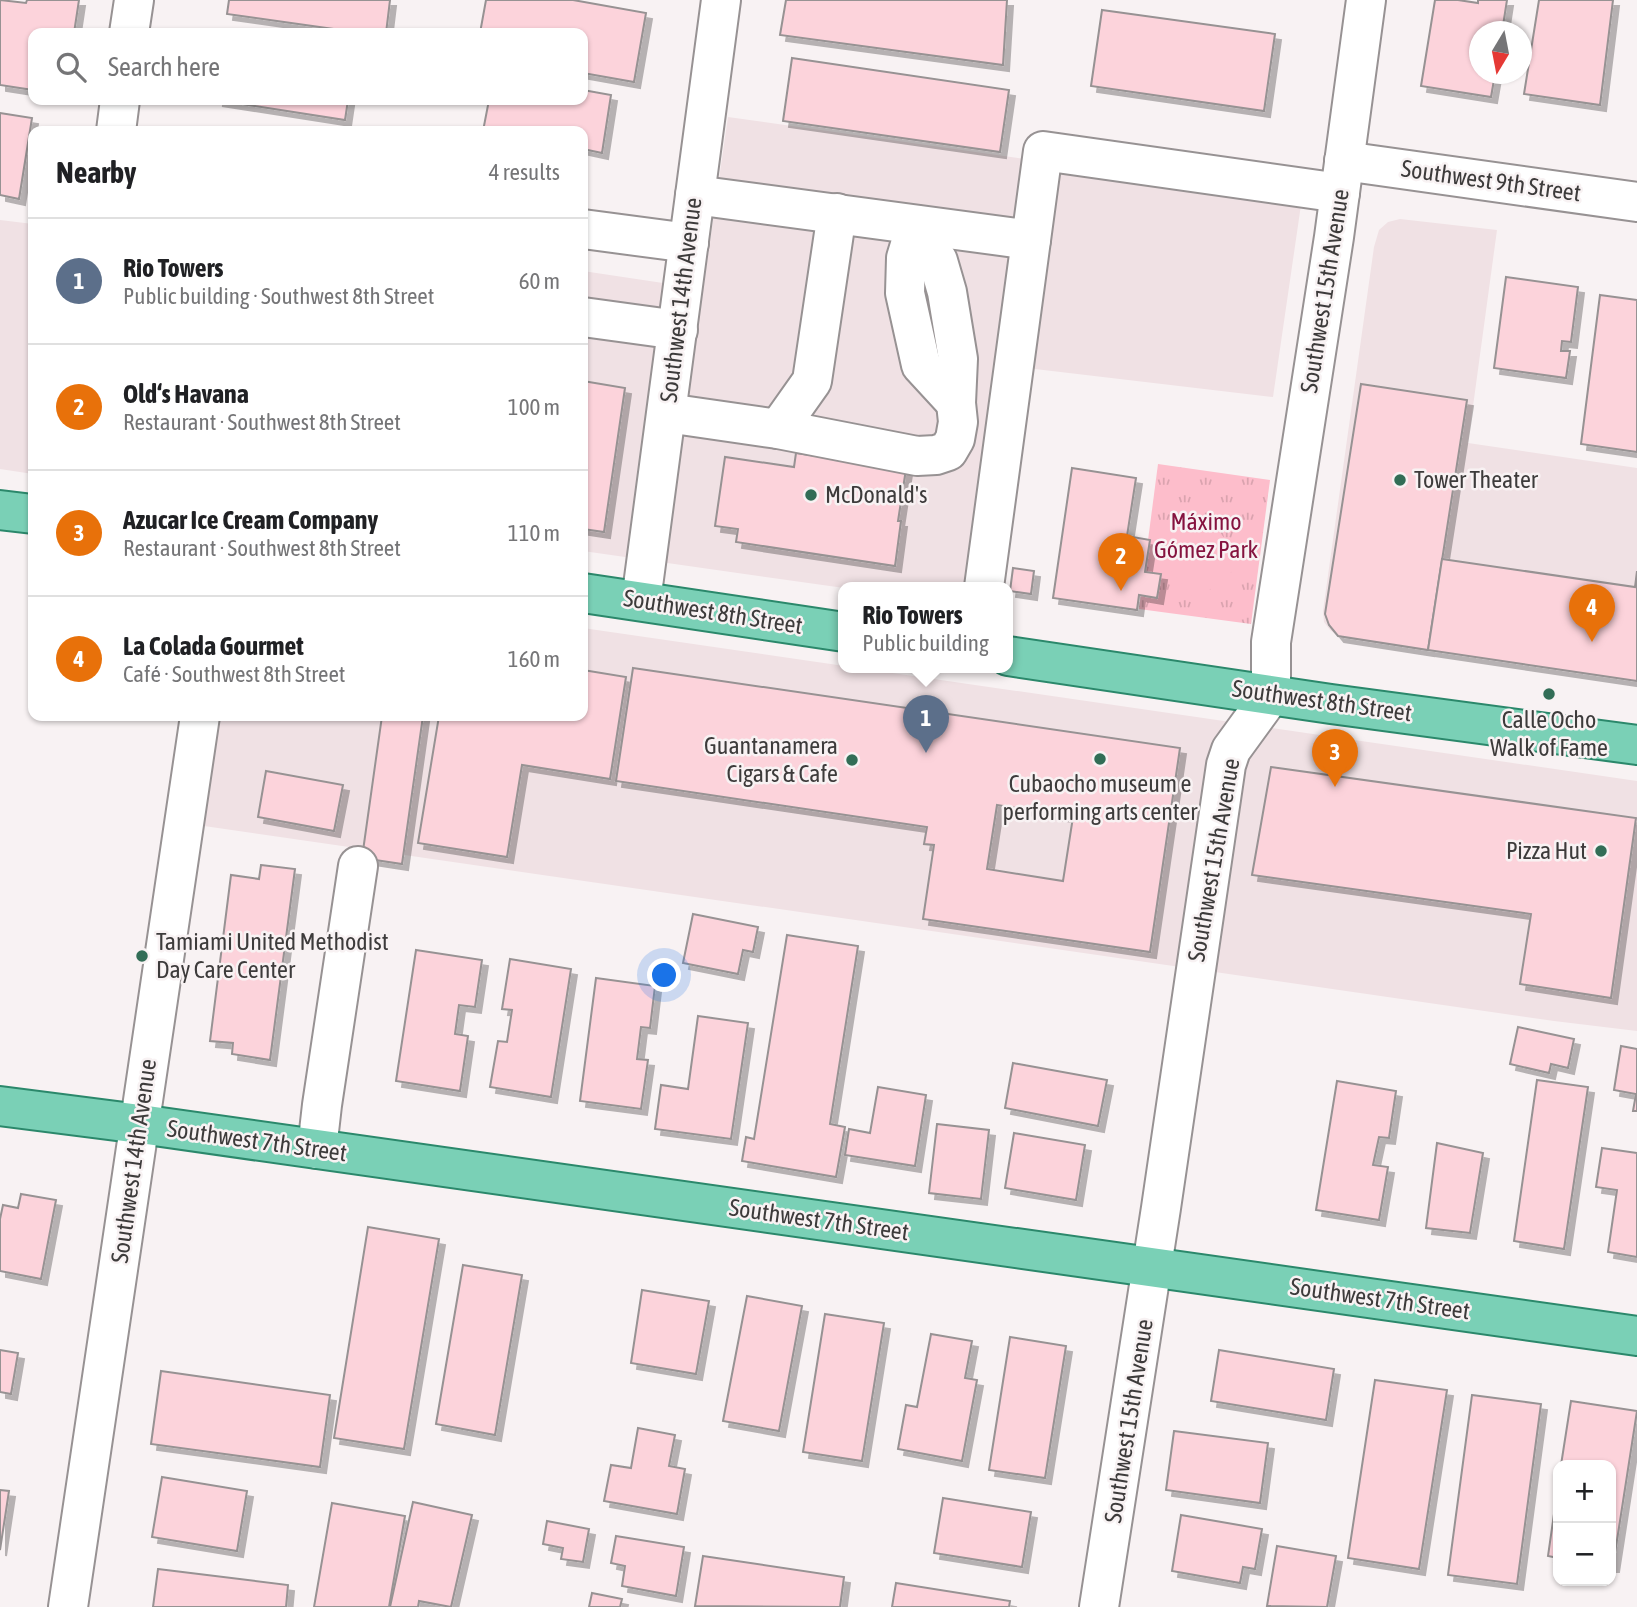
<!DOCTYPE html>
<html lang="en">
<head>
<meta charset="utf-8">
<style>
	body { margin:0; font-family:"Asap Condensed",sans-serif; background:#f2f2f2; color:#202124 }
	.controls { position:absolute; right:21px; bottom:21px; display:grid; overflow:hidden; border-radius:14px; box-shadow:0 2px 5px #0004 }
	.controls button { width:63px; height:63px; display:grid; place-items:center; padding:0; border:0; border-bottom:2px solid #e0e0e0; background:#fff; color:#202124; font:35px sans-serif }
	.compass { position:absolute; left:1469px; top:21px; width:63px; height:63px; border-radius:50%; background:#fff; box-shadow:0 2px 5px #0004; rotate:190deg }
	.you { position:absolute; left:665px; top:976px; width:24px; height:24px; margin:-18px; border:5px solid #fff; border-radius:50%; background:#1a73e8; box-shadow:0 0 0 10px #1a73e833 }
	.badge { display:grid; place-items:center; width:46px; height:46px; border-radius:50%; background:#d93025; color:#fff; font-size:23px; font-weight:700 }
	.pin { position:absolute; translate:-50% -58px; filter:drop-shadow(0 2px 4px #0008) }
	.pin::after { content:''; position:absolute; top:37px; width:24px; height:21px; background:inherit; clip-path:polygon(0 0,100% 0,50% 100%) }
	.popup { position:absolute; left:838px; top:582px; width:175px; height:91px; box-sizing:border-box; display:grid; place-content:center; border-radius:14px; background:#fff; filter:drop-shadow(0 2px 5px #0005); font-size:23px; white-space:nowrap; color:#757577 }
	.popup b { font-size:26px; color:#202124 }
	.popup::after { content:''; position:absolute; left:50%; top:100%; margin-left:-14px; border:14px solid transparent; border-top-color:#fff }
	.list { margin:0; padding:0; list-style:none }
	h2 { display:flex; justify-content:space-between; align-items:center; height:91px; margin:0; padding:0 28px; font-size:30px }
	h2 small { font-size:23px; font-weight:400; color:#757577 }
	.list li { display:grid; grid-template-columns:46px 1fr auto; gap:21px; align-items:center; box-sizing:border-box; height:126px; padding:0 28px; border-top:2px solid #e0e0e0 }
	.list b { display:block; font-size:26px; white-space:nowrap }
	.list p { margin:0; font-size:23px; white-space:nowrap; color:#757577 }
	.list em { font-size:23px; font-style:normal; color:#757577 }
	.icon { flex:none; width:38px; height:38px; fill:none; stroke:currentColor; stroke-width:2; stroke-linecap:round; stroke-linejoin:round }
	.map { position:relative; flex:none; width:1637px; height:1607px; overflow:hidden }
	.search { position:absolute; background:#fff; box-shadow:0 2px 5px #0004; left:28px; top:28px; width:560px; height:77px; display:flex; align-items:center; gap:18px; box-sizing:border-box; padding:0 24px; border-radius:14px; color:#757577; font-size:26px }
	.panel { position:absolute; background:#fff; box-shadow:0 2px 5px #0004; left:28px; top:126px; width:560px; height:595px; border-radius:14px }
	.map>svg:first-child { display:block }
</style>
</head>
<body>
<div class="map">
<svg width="1637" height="1607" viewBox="0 0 1637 1607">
	<defs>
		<pattern id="park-tufts" width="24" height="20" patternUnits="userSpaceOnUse" patternTransform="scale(1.75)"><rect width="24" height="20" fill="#fdbdcb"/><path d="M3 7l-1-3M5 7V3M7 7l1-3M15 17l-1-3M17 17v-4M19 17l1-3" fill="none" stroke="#daa3af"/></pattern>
		<filter id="shadow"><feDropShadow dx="6" dy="6" stdDeviation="0" flood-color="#0004"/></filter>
	</defs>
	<rect width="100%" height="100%" fill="#f8f2f3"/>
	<!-- built -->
	<g fill="#f0e1e4">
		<path d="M728 117 1302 198 1273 397 993 364 968 587 844 588 583 551V271L703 289Z"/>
		<path d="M1400 219 1497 230 1468 443 1637 468V681L1339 637 1330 630 1324 622 1323 611 1374 247 1379 230 1388 222Z"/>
		<path d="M0 220 33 224V474L0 469Z"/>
		<path d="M583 628 1637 781V1031L1554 1021 197 825 218 716H583Z"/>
	</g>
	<!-- park -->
	<path fill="url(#park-tufts)" d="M1158 464 1270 480 1251 624 1139 609Z"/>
	<!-- pitch -->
	<path fill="#fdbdcb" d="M1199 507 1244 562 1196 601 1151 547Z"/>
	<!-- building -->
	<g fill="#fcd3db" stroke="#979293" stroke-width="2" fill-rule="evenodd" filter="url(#shadow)">
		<path d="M0 0 26 3 27 0H79L74 33H33V90L0 85Z"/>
		<path d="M229 0H390L386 33H362L227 14Z"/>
		<path d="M486 0H573L646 13 634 82 583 73V33H480Z"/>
		<path d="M786 0H1007L1003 65 780 35Z"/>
		<path d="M1435 0H1458L1478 3V0H1507L1502 32H1480V74H1495L1491 97 1421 86Z"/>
		<path d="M1539 0H1613L1600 105 1524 94Z"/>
		<path d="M1102 10 1275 34 1264 111 1091 86Z"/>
		<path d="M792 58 1009 90 1000 152 783 121Z"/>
		<path d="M583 90 611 95 602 153 583 149V131H483L489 100H583Z"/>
		<path d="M216 100H348L345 120Z"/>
		<path d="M0 113 32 118 19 199 0 195Z"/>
		<path d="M1506 277 1578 287 1571 342 1562 341 1561 351H1570L1566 378 1494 368Z"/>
		<path d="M1600 295 1637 300V452L1581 444Z"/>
		<path d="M583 381 625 388 604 532 583 529Z"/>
		<path d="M1361 384 1467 400 1428 650 1338 636 1329 625 1325 614Z"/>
		<path d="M796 453 906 469 898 521H901L895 566 736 542 738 529 715 526 725 457 794 467Z"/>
		<path d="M1072 468 1136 478 1127 536 1150 540 1145 572 1161 574 1157 598 1139 595 1137 610 1053 598Z"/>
		<path d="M1442 559 1635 587 1637 571V681L1428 650Z"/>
		<path d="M1013 568 1034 571 1031 594 1010 591Z"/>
		<path d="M633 668 1180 748 1150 952 923 919 934 845 924 844 927 827 616 781ZM997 805 1073 817 1063 881 987 869Z"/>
		<path d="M583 670 626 677 610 779 522 765 507 857 418 843 439 716H583Z"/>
		<path d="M382 716H423L402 864 362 858Z"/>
		<path d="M1271 767 1636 818 1611 998 1520 984 1531 914 1252 875Z"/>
		<path d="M266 771 343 785 334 831 258 817Z"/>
		<path d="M261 865 295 869 270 1060 232 1054 233 1043 210 1041 231 875 259 879Z"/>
		<path d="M693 914 758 927 753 952 743 950 738 974 683 963Z"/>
		<path d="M787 935 858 946 830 1124 845 1127 836 1177 742 1161 746 1137 754 1139Z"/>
		<path d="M416 950 482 960 475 1007 459 1005 455 1034 468 1036 460 1091 396 1081Z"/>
		<path d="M510 959 571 969 551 1097 490 1087 498 1041 507 1042 512 1010 502 1009Z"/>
		<path d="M596 978 655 986 650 1028 641 1027 637 1059 648 1060 641 1109 580 1101Z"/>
		<path d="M698 1016 748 1023 731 1139 655 1129 661 1085 688 1089Z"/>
		<path d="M1518 1027 1574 1039 1568 1068 1551 1064 1549 1073 1510 1064Z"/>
		<path d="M1621 1046 1637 1049V1111H1633L1636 1094 1614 1090Z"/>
		<path d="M1013 1063 1107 1080 1098 1126 1005 1108Z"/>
		<path d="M1537 1080 1588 1087 1564 1249 1514 1241Z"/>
		<path d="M1337 1081 1396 1091 1389 1138 1379 1137 1373 1165 1388 1167 1379 1220 1316 1210Z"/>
		<path d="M878 1087 926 1095 915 1166 845 1155 849 1129 870 1133Z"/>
		<path d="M937 1124 989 1130 981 1199 929 1193Z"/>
		<path d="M1014 1133 1085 1145 1076 1200 1005 1188Z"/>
		<path d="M1437 1143 1483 1153 1470 1233 1426 1228Z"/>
		<path d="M1602 1148 1637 1153V1257L1608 1252 1617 1190 1596 1187Z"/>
		<path d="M21 1194 56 1200 41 1279 0 1271V1219L3 1205 18 1208Z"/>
		<path d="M368 1227 439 1239 404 1449 334 1438Z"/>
		<path d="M463 1265 522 1275 495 1435 436 1424Z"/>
		<path d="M642 1290 709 1301 696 1374 631 1363Z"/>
		<path d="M747 1296 802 1306 779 1431 723 1421Z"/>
		<path d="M825 1314 884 1323 862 1461 803 1452Z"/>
		<path d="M931 1334 972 1341 965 1378 977 1380 962 1461 898 1449 906 1405 917 1407Z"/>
		<path d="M1010 1337 1066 1346 1045 1478 989 1470Z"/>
		<path d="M0 1350 18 1353 11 1394 0 1392Z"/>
		<path d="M1219 1350 1334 1369 1326 1420 1211 1401Z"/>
		<path d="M161 1371 330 1395 320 1467 151 1444Z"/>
		<path d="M1375 1380 1447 1390 1419 1569 1348 1558Z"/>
		<path d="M1472 1395 1541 1404 1517 1584 1448 1575Z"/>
		<path d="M1571 1401 1637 1411 1613 1566H1611V1465H1561Z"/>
		<path d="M638 1428 675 1435 669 1466 685 1469 677 1514 604 1501 611 1465 631 1468Z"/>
		<path d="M1174 1431 1268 1443 1260 1503 1166 1490Z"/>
		<path d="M162 1477 247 1491 237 1551 152 1537Z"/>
		<path d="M1558 1486V1558L1548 1556Z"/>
		<path d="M0 1490 9 1491 0 1550Z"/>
		<path d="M943 1498 1031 1512 1022 1567 934 1553Z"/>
		<path d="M413 1502 472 1515 451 1607 419 1601 418 1607H390Z"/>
		<path d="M332 1503 405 1516 389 1607H314Z"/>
		<path d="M1181 1515 1262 1529 1255 1569 1243 1567 1240 1583 1172 1571Z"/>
		<path d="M547 1521 589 1529 583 1562 561 1559 563 1548 543 1544Z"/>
		<path d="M616 1536 684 1547 676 1596 622 1586 625 1566 611 1563Z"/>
		<path d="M1277 1546 1336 1556 1327 1607 1267 1606Z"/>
		<path d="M703 1556 844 1577 840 1607 695 1606Z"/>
		<path d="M158 1569 288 1585 286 1607H153Z"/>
		<path d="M896 1583 1010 1601 1009 1607H892Z"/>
		<path d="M592 1593 622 1599 620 1607H589Z"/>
	</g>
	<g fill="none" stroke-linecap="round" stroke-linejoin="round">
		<!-- minor casing -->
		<g stroke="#979293" stroke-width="42">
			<g id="minor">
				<path d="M129 33 134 0"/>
				<path d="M116 131 120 100"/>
				<path d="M1344 161 1637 202"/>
				<path d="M695 195 1031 240 1043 151 1340 193"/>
				<path d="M916 225 906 258 905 293 921 365 956 403"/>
				<path d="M583 229 689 243"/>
				<path d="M583 317 678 330"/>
				<path d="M667 413 778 429 917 456 936 455 948 451 955 439 958 422 956 403 958 359 947 292 938 261 916 225"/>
				<path d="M778 429 812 381 837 213"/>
				<path d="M984 587 1031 240"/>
				<path d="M641 601 721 0"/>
				<path d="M317 1149 322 1105 358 866"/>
				<path d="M68 1607 200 716"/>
				<path d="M1099 1607 1161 1208 1226 765 1231 750 1271 695V642L1334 237 1366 0"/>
			</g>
		</g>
		<!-- major casing -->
		<g stroke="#2b886b" stroke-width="42">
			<g id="major">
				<path d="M0 510 33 514"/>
				<path d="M583 593 844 632"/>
				<path d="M1008 656 1331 704 1637 745"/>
				<path d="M0 1106 140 1124 1637 1336"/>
			</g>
		</g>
		<!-- minor -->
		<use href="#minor" stroke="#fff" stroke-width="38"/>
		<!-- major -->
		<use href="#major" stroke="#7ad0b6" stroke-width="38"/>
	</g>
	<!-- markers -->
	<g fill="#326d56" stroke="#f8f2f3" stroke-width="2.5">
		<circle cx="1400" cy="480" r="7"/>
		<circle cx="811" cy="495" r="7"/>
		<circle cx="1549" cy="694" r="7"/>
		<circle cx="1100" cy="759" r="7"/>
		<circle cx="852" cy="760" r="7"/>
		<circle cx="1601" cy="851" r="7"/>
		<circle cx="142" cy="956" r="7"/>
	</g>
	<g text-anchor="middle" stroke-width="5" stroke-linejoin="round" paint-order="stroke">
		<!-- street labels -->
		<g font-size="24" fill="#3d3b3b" stroke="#f8f2f3">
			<text transform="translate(1491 181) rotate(8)" y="8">Southwest 9th Street</text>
			<text transform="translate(1325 291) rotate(-81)" y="8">Southwest 15th Avenue</text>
			<text transform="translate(681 300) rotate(-83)" y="8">Southwest 14th Avenue</text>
			<text transform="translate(713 612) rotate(9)" y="8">Southwest 8th Street</text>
			<text transform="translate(1322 701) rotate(8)" y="8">Southwest 8th Street</text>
			<text transform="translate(1214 860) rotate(-80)" y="8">Southwest 15th Avenue</text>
			<text transform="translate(257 1141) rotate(8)" y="8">Southwest 7th Street</text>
			<text transform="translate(134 1161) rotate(-82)" y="8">Southwest 14th Avenue</text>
			<text transform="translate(819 1220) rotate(8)" y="8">Southwest 7th Street</text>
			<text transform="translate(1380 1299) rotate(8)" y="8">Southwest 7th Street</text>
			<text transform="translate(1129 1421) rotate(-81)" y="8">Southwest 15th Avenue</text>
		</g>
		<!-- poi labels -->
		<g font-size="24" fill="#3d3b3b" stroke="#f8f2f3" text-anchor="start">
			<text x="1414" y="488">Tower Theater</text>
			<text x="825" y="503">McDonald's</text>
			<text x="1549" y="728" text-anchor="middle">Calle Ocho<tspan x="1549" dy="28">Walk of Fame</tspan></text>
			<text x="838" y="754" text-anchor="end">Guantanamera<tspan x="838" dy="28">Cigars &amp; Cafe</tspan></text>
			<text x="1100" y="792" text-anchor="middle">Cubaocho museum e<tspan x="1100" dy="28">performing arts center</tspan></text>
			<text x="1587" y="859" text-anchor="end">Pizza Hut</text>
			<text x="156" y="950">Tamiami United Methodist<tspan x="156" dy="28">Day Care Center</tspan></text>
		</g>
		<!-- park labels -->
		<g font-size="24" fill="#85133f" stroke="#f8f2f3">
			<text x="1206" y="530">Máximo<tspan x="1206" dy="28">Gómez Park</tspan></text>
		</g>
	</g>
</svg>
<div class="controls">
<button>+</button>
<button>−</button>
</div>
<svg class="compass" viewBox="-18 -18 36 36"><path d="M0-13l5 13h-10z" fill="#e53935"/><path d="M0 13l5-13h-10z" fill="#757577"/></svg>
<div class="you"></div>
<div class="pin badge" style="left:926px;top:753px;background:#5c6f8a">1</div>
<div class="popup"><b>Rio Towers</b>Public building</div>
<div class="pin badge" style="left:1121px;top:591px;background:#e8710a">2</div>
<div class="pin badge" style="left:1335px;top:787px;background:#e8710a">3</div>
<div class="pin badge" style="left:1592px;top:642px;background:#e8710a">4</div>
<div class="search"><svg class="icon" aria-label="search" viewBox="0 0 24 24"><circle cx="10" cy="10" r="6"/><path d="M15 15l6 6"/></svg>Search here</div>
<section class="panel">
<h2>Nearby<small>4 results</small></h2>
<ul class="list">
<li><span class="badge" style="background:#5c6f8a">1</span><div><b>Rio Towers</b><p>Public building · Southwest 8th Street</p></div><em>60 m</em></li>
<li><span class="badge" style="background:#e8710a">2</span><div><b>Old‘s Havana</b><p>Restaurant · Southwest 8th Street</p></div><em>100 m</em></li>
<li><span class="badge" style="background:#e8710a">3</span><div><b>Azucar Ice Cream Company</b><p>Restaurant · Southwest 8th Street</p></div><em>110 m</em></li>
<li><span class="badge" style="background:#e8710a">4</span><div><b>La Colada Gourmet</b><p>Café · Southwest 8th Street</p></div><em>160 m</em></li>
</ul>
</section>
</div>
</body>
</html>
